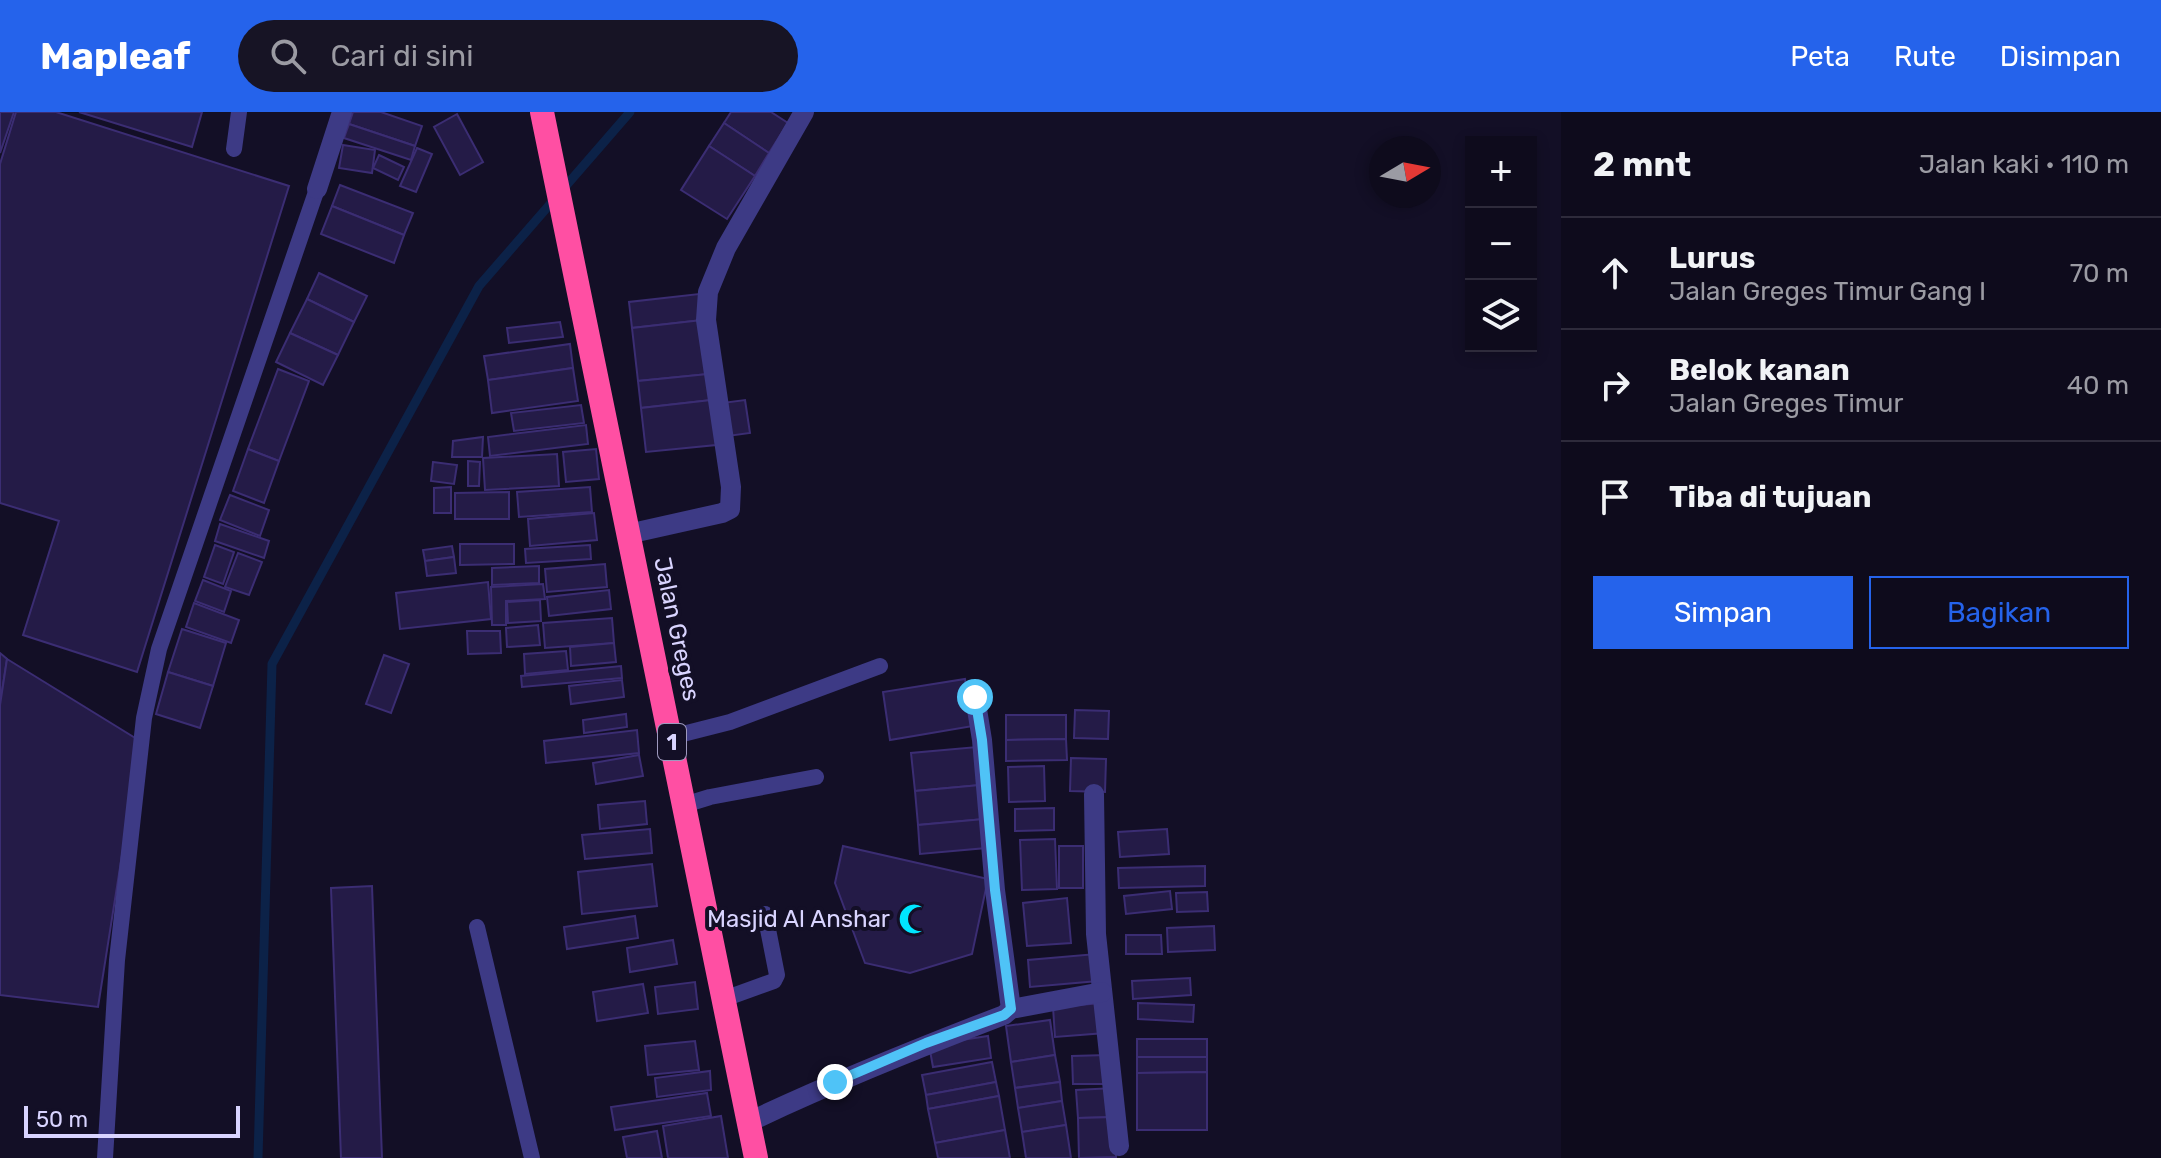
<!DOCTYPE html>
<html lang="id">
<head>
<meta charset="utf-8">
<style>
	body { margin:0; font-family:Rubik,sans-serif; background:#171425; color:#f1f3f6 }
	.controls { position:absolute; right:24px; top:24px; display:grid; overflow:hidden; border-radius:0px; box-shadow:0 4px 12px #0003 }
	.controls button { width:72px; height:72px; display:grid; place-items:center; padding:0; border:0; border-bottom:2px solid #2e2b3b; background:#0e0b1c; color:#f1f3f6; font:40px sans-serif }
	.compass { position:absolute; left:1369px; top:24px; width:72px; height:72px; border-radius:50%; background:#0e0b1c; box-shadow:0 4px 12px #0003; rotate:80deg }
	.scale { position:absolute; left:24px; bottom:20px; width:216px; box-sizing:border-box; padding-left:8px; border:4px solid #d9d4ff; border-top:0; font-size:22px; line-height:28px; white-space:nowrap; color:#d9d4ff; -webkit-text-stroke:6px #130f26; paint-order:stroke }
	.stop { position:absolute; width:24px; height:24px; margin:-18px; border:6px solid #4fc3f7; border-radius:50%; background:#fff }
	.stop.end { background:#4fc3f7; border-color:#fff; box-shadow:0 2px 8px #0008 }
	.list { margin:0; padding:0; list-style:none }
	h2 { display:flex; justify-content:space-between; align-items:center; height:104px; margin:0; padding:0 32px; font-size:34px }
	h2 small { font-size:26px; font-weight:400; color:#9b9ba3 }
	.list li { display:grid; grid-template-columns:52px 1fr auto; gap:24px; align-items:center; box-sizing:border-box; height:112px; padding:0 32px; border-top:2px solid #2e2b3b }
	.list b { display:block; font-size:30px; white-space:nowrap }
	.list p { margin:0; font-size:26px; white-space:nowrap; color:#9b9ba3 }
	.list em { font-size:26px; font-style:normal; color:#9b9ba3 }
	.actions { display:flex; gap:16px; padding:24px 32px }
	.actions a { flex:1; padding:18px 0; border:2px solid #2563eb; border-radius:0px; text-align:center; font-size:28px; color:#2563eb }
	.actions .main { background:#2563eb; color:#fff }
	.icon { flex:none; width:44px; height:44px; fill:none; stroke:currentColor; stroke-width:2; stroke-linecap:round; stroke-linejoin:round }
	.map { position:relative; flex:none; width:1561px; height:1046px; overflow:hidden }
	header { display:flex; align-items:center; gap:48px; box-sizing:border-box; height:112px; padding:0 40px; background:#2563eb; color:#fff }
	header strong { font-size:38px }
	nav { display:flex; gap:44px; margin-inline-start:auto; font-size:28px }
	.search { width:560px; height:72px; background:#171425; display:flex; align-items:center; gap:20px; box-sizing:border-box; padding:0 28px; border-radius:44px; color:#9b9ba3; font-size:30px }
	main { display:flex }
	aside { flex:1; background:#0e0b1c }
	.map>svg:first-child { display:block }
</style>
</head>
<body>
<header>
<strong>Mapleaf</strong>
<div class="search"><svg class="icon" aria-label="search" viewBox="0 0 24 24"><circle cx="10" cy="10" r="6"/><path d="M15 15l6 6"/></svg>Cari di sini</div>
<nav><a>Peta</a><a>Rute</a><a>Disimpan</a></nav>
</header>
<main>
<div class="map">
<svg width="1561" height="1046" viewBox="0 0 1561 1046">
	<rect width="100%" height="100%" fill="#130f26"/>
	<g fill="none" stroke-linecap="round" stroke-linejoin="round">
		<!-- stream -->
		<path stroke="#0c2248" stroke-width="9" d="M258 1046 272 552 479 174 630 0"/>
	</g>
	<!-- building -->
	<g fill="#241b47" stroke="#3b2d73" stroke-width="2">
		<path d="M0 0H14L0 41Z"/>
		<path d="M16 0H56L289 74 137 560 23 523 59 409 0 391V52Z"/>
		<path d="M79 0H202L192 35Z"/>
		<path d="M353 0H381L422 14 415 34 349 12Z"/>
		<path d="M731 0H771L788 11 769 41 724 11Z"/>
		<path d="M457 2 483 50 460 63 434 15Z"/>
		<path d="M724 11 769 41 755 64 709 34Z"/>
		<path d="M349 12 415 34 411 48 344 26Z"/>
		<path d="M343 33 375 38 372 61 339 56Z"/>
		<path d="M709 34 755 64 727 107 681 78Z"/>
		<path d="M417 36 432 42 416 80 400 74Z"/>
		<path d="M379 43 404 55 398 68 373 56Z"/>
		<path d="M340 73 413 101 404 123 332 94Z"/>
		<path d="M332 94 404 123 394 151 321 122Z"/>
		<path d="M319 161 367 184 354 210 307 187Z"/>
		<path d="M699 182 702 208 632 216 629 190Z"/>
		<path d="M307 187 354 210 338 243 290 221Z"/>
		<path d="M702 208 708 262 638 269 632 216Z"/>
		<path d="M560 210 563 225 509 231 507 216Z"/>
		<path d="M290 221 338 243 323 273 276 250Z"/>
		<path d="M570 232 573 256 488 268 484 244Z"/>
		<path d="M573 256 578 289 492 301 488 268Z"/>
		<path d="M278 257 309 269 279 349 248 337Z"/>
		<path d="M708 262 711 288 641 296 638 269Z"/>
		<path d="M711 288 716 333 646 340 641 296Z"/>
		<path d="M745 288 750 321 728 324 722 291Z"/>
		<path d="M581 293 584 311 514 319 511 301Z"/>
		<path d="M586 313 588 332 490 344 488 325Z"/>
		<path d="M483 325 482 345H452L453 329Z"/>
		<path d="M248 337 279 349 264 391 233 379Z"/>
		<path d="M596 337 599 367 566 370 563 340Z"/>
		<path d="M557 342 559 374 485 378 483 346Z"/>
		<path d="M468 349 480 350 479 374H468Z"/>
		<path d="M433 350 457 353 454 372 431 369Z"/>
		<path d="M451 375V401H434V376Z"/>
		<path d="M590 375 592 400 519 405 517 380Z"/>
		<path d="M509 380V407H455V381Z"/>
		<path d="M230 383 269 398 260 424 220 408Z"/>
		<path d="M594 401 597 428 530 434 528 407Z"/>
		<path d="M220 412 269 429 264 446 215 429Z"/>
		<path d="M460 432H514V452L460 453Z"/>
		<path d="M215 433 234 440 223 472 204 465Z"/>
		<path d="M590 433 591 447 526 451 525 437Z"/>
		<path d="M452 434 454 445 425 449 423 438Z"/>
		<path d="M238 441 262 450 249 483 225 475Z"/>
		<path d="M454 445 456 461 427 464 425 449Z"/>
		<path d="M605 452 607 475 547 480 545 457Z"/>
		<path d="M539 454V471L492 473V456Z"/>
		<path d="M203 468 231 479 224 500 195 489Z"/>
		<path d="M488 470 491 507 400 517 396 481Z"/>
		<path d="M543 472 545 487 506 489V513H492L491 475Z"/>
		<path d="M609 478 611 497 549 504 547 485Z"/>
		<path d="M540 488 541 509 508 511 507 490Z"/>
		<path d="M194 491 239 508 231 531 186 515Z"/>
		<path d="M612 506 614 531 545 536 543 511Z"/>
		<path d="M538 513 540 533 507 535 506 516Z"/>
		<path d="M182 517 226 531 213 574 168 560Z"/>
		<path d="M467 519H500L501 541 468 542Z"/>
		<path d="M614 531 616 550 571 554 570 535Z"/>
		<path d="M566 539 568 558 525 562 524 542Z"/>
		<path d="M0 541 7 547 0 593Z"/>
		<path d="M384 543 409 552 391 601 366 592Z"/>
		<path d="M7 547 140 629 98 895 0 883V593Z"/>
		<path d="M621 554 622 566 522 575 521 564Z"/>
		<path d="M168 560 213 574 200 616 156 602Z"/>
		<path d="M965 567 973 614 890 628 883 580Z"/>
		<path d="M622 568 624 585 571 592 569 574Z"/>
		<path d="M1075 598 1109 599 1108 627 1074 626Z"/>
		<path d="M626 602 627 615 584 621 583 608Z"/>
		<path d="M1006 603H1066V627L1006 628Z"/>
		<path d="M637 618 639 641 546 651 544 629Z"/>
		<path d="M1066 627 1067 648 1006 649V628Z"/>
		<path d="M977 635 980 673 915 679 911 641Z"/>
		<path d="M639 643 643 664 596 672 593 651Z"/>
		<path d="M1071 646 1106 647 1105 680 1070 679Z"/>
		<path d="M1044 654 1045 689 1009 690 1008 655Z"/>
		<path d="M980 673 984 707 918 713 915 679Z"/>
		<path d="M645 689 647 712 600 717 598 693Z"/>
		<path d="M1054 696V718L1015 719V697Z"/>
		<path d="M984 707 986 736 920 742 918 713Z"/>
		<path d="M650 717 652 741 585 747 582 723Z"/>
		<path d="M1167 717 1169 742 1120 745 1118 720Z"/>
		<path d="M1055 727 1057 777 1022 778 1020 728Z"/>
		<path d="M843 734 988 767 972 842 910 861 865 851 835 771Z"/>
		<rect x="1059" y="734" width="24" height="42"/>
		<path d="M652 752 657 794 582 802 578 760Z"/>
		<path d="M1205 754V774L1119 776 1118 756Z"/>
		<path d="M372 774 382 1046H341L331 776Z"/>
		<path d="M1170 779 1172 797 1126 802 1124 784Z"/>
		<path d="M1207 780 1208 799 1177 800 1176 781Z"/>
		<path d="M1067 786 1071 831 1027 834 1023 791Z"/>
		<path d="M635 804 638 826 567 837 564 815Z"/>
		<path d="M1214 814 1215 838 1168 840 1167 816Z"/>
		<path d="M1126 823H1161L1162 842H1126Z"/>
		<path d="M673 828 677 852 630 860 627 836Z"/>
		<path d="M1096 842 1098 869 1030 875 1028 848Z"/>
		<path d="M1190 866 1191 883 1133 887 1132 869Z"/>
		<path d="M695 870 698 897 658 902 655 875Z"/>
		<path d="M643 872 648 901 597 909 593 880Z"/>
		<path d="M1103 891 1105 921 1055 925 1053 895Z"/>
		<path d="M1138 891 1194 893 1193 910 1138 907Z"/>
		<path d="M1050 908 1055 943 1011 950 1006 914Z"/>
		<path d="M988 924 991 946 933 955 929 933Z"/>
		<rect x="1137" y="927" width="70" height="18"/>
		<path d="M695 929 699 958 648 963 645 934Z"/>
		<path d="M1055 943 1060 970 1015 976 1011 950Z"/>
		<path d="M1107 943 1108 972H1073L1072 944Z"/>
		<path d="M1137 945H1207V960L1137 961Z"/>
		<path d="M992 950 996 970 926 983 922 963Z"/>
		<path d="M710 959 711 978 657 985 655 966Z"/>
		<path d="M1207 960V1018H1137V961Z"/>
		<path d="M996 970 999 984 928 997 926 983Z"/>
		<path d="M1060 970 1062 989 1018 996 1015 976Z"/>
		<path d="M1114 976 1115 1005 1078 1006 1076 978Z"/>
		<path d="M707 981 711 1004 615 1018 611 995Z"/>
		<path d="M999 984 1005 1018 935 1031 928 997Z"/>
		<path d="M1062 989 1066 1013 1022 1020 1018 996Z"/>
		<path d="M721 1004 728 1046H668L663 1014Z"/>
		<path d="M1115 1005 1116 1045 1079 1046 1078 1006Z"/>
		<path d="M1066 1013 1071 1046H1026L1022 1020Z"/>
		<path d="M1005 1018 1010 1046H938L935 1031Z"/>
		<path d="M657 1019 662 1046H627L623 1025Z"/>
	</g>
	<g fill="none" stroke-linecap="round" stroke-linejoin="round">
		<!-- lane -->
		<g stroke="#3d3a85" stroke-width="16">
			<path d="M234 37 239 0"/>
			<path d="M671 625 730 610 880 554"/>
			<path d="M684 693 710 685 816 665"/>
			<path d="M477 815 532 1046"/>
			<path d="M724 887 774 869 777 863 765 802"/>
			<path d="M105 1046 117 848 144 606 159 537 317 77"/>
		</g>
		<!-- street -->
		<g stroke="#3d3a85" stroke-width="20">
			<path d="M317 77 342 0"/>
			<path d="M628 422 722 401 730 397 731 375 706 208 708 180 726 136 804 0"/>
			<path d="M975 585 982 628 995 778 1011 897"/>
			<path d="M1094 682 1096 822 1119 1034"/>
			<path d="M749 1010C833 970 918 936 1004 903L1011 897 1102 880"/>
		</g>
		<!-- highway -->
		<path stroke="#ff4fa3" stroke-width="24" d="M542 0 756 1046"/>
	</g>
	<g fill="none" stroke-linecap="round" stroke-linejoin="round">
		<!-- route -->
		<path stroke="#4fc3f7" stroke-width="10" d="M835 970 926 931 1004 903 1011 897 995 778 982 628 975 585"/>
	</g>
	<!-- icons -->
	<defs>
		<g id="mosque-bare" transform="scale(2.4)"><path d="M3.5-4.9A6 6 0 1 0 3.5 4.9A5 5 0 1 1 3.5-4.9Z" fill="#00e5ff" stroke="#130f26" stroke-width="2.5" paint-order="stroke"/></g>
	</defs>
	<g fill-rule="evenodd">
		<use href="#mosque-bare" x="914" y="807"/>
	</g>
	<g text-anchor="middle" stroke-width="8" stroke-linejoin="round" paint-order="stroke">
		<!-- shield labels -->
		<rect fill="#130f26" stroke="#9e99be" stroke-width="2" x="658" y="612" width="28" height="36" rx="6"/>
		<g font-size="22" font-weight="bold" fill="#d9d4ff">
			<text x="672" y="638">1</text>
		</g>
		<!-- street labels -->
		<g font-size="24" fill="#d9d4ff" stroke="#130f26">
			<text transform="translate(677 517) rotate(78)" y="8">Jalan Greges</text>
		</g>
		<!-- poi labels -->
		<g font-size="24" fill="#d9d4ff" stroke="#130f26" text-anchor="end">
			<text x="890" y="815">Masjid Al Anshar</text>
		</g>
	</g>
</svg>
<div class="controls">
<button>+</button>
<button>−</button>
<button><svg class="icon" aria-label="layers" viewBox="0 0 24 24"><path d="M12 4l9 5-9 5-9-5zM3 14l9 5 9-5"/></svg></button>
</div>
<svg class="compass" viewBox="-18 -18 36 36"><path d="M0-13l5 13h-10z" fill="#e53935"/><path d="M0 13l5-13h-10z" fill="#9b9ba3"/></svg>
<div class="scale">50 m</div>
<div class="stop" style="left:975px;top:585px"></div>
<div class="stop end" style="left:835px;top:970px"></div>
</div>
<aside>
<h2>2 mnt<small>Jalan kaki · 110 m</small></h2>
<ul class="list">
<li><svg class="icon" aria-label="ahead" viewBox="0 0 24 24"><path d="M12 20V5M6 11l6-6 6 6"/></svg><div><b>Lurus</b><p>Jalan Greges Timur Gang I</p></div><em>70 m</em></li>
<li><svg class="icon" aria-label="right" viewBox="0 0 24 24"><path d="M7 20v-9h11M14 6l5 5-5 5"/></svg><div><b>Belok kanan</b><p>Jalan Greges Timur</p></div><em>40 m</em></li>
<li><svg class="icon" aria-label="arrive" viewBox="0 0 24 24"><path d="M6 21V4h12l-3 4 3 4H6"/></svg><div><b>Tiba di tujuan</b></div></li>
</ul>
<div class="actions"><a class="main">Simpan</a><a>Bagikan</a></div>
</aside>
</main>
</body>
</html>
